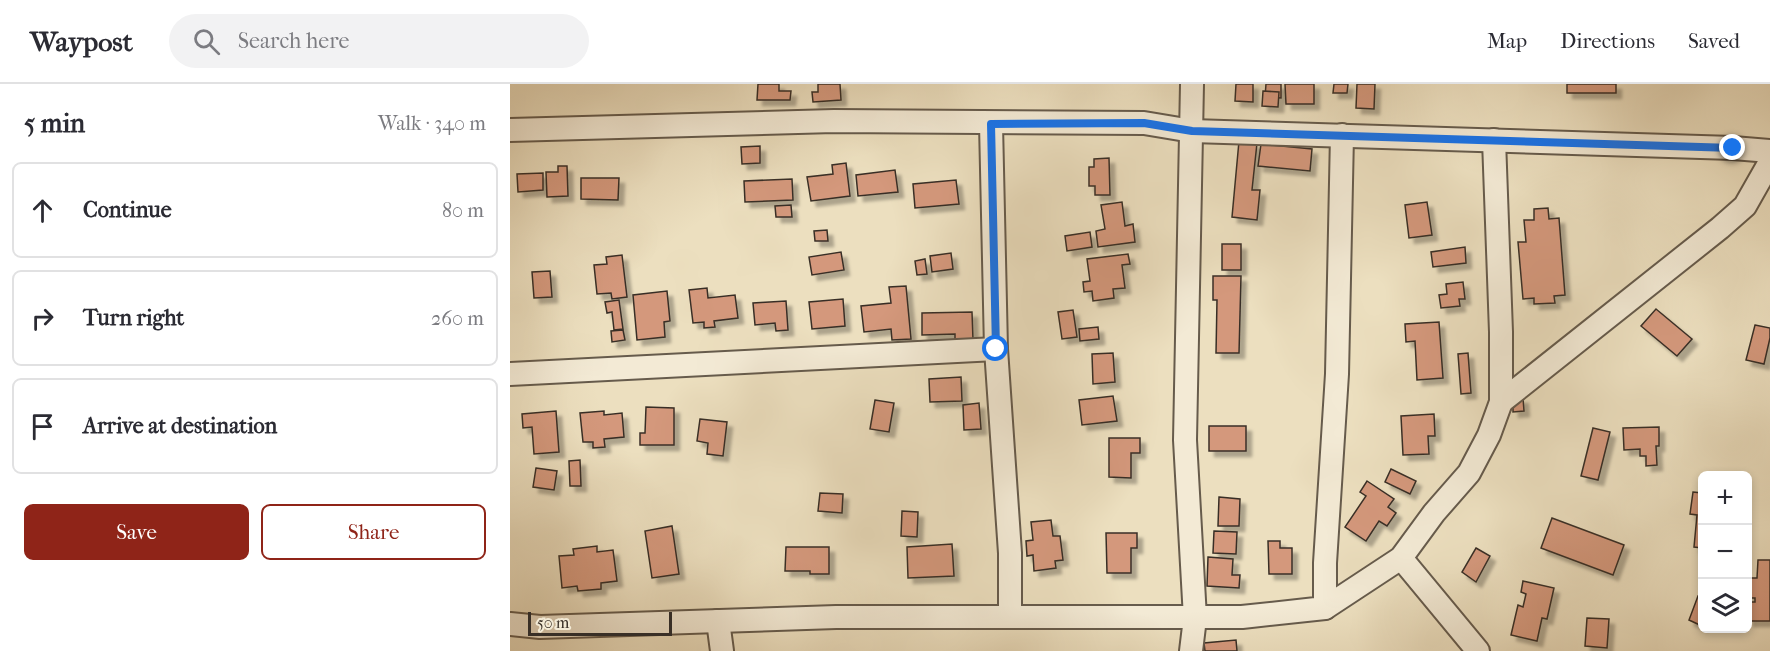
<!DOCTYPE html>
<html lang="en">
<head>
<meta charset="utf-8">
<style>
	body { margin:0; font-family:"IM FELL French Canon",serif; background:#f2f2f3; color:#2b2b33 }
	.controls { position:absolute; right:18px; bottom:18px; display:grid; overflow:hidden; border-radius:9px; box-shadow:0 3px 9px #0003 }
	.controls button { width:54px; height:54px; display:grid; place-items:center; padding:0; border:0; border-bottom:2px solid #e1e1e2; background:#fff; color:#2b2b33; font:30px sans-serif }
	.scale { position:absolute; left:18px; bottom:15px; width:144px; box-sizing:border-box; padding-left:6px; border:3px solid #392f26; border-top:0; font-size:16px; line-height:21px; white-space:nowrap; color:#392f26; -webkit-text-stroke:4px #f3ead5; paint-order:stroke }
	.stop { position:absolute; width:18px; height:18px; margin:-14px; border:4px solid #1a73e8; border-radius:50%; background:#fff }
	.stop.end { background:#1a73e8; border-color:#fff; box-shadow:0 2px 6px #0008 }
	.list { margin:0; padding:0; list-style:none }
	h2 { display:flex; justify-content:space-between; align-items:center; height:78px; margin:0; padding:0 24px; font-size:26px }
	h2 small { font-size:20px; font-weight:400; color:#7c7c81 }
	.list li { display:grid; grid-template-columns:39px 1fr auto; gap:18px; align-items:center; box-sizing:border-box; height:96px; margin:0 12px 12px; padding:0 12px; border:2px solid #e1e1e2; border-radius:9px }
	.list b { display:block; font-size:22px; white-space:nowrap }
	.list em { font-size:20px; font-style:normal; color:#7c7c81 }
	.actions { display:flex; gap:12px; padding:18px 24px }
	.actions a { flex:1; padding:14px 0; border:2px solid #8f2418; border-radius:9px; text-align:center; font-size:21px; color:#8f2418 }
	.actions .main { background:#8f2418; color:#fff }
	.icon { flex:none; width:33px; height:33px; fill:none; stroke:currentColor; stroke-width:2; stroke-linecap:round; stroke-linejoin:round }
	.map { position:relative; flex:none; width:1260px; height:567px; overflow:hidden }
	header { display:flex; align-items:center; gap:36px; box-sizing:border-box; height:84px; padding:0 30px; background:#fff; border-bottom:2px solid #e1e1e2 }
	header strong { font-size:28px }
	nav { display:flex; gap:33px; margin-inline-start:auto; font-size:21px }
	.search { width:420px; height:54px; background:#f2f2f3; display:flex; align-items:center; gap:15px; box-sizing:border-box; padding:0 21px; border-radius:33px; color:#7c7c81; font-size:22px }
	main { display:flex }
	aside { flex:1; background:#fff }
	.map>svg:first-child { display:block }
</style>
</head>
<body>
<header>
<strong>Waypost</strong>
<div class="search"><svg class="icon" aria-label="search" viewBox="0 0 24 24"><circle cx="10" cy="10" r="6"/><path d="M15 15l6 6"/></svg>Search here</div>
<nav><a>Map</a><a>Directions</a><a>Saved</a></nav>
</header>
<main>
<aside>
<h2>5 min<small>Walk · 340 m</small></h2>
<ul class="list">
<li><svg class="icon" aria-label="ahead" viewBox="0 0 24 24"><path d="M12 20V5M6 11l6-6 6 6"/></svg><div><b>Continue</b></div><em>80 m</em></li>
<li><svg class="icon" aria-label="right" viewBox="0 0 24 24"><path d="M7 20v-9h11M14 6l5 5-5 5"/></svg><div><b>Turn right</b></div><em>260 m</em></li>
<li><svg class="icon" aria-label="arrive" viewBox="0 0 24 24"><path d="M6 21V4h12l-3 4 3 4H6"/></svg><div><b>Arrive at destination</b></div></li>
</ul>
<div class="actions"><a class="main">Save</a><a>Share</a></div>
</aside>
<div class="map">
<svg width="1260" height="567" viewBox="0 0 1260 567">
	<defs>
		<filter id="shadow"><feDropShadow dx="5.5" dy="5.5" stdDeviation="1.5" flood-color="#0004"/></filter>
	</defs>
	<rect width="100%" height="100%" fill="#ecdfbf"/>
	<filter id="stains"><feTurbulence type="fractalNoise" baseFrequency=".00333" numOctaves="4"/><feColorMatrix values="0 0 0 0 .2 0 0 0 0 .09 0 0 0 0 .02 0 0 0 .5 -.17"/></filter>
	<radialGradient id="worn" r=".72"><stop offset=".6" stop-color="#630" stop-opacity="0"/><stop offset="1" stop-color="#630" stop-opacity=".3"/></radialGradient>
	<!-- building -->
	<g fill="#d4987c" stroke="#392f26" stroke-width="1.5" filter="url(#shadow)">
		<path d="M248 0H269V7H281L280 16H247Z"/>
		<path d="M308 0H330L331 16 303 18 302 8H308Z"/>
		<path d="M726 0H743V18L725 17Z"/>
		<path d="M756 0H771V14L755 13Z"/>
		<path d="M775 0H804V20H776Z"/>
		<path d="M824 0H838L837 9H823Z"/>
		<path d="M847 0H865L864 25 846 24Z"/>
		<rect x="1057" y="0" width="49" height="9"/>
		<path d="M753 7 769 8 768 23 752 22Z"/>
		<path d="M729 57 747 59 742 106H750L747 136 722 133Z"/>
		<path d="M751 60 802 65 800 87 748 82Z"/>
		<path d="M250 62V79L232 80 231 63Z"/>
		<path d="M599 74 600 111H585V102H579V83H584V75Z"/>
		<path d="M336 79 340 112 301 117 297 93 323 90 322 81Z"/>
		<path d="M48 82H57L58 112 37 113 36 88H48Z"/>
		<path d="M385 86 388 108 348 112 346 91Z"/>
		<path d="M33 89V106L8 108 7 90Z"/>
		<path d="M71 94H109L108 116 71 115Z"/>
		<path d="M282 95 283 116 235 118 234 97Z"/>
		<path d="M446 96 449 120 405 124 403 100Z"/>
		<path d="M612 118 615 142 623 140 625 158 588 163 586 147 595 145 591 121Z"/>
		<path d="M917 118 922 151 899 154 895 121Z"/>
		<path d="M281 121 282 133H266L265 122Z"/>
		<path d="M1038 124 1039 135 1049 134 1055 211 1044 212 1045 219 1024 220V214L1013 215 1008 158H1016L1014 136H1024V125Z"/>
		<path d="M317 146 318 157H305L304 147Z"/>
		<path d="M580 148 582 163 557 167 555 152Z"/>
		<rect x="712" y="160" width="19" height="26"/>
		<path d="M955 163 956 179 923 183 921 168Z"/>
		<path d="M331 168 334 186 302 191 299 173Z"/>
		<path d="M441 169 443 185 422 188 420 172Z"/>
		<path d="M618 170 620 180 612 181 615 204 603 205 604 214 583 217 582 207 574 208 573 198 580 197 577 175Z"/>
		<path d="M112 171 117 213 102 215 101 209 87 210 84 181 97 180 96 173Z"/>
		<path d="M415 175 417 190 407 191 405 177Z"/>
		<path d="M40 187 42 213 24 214 22 188Z"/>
		<path d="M703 192H731L729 269H706L707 216H703Z"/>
		<path d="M953 198 955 215H949L950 222 931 224 929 211 937 210 936 200Z"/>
		<path d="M396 202 401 255 382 256 381 245 354 248 351 222 381 219 379 203Z"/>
		<path d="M197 204 198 214 225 211 228 234 204 237 205 243 194 244V238L183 239 179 206Z"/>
		<path d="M157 207 160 237 154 238 155 253 127 256 123 211Z"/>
		<path d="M333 215 335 242 302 245 299 218Z"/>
		<path d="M109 216 113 245 104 246 102 228 97 229 95 218Z"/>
		<path d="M276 217 278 246 266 247 265 239 245 241 243 219Z"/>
		<path d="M1146 225 1182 255 1167 272 1131 242Z"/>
		<path d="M563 226 567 253 552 255 548 228Z"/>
		<path d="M462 228 463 256 445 257V250L412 251V229Z"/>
		<path d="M929 238 933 294 907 296 905 257 896 258 895 240Z"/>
		<path d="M1245 241 1260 244V254L1254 280 1236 276Z"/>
		<path d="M588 243 589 255 570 257 569 245Z"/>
		<path d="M113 246 115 256 102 258 101 247Z"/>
		<path d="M603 269 605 298 583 300 582 270Z"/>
		<path d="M958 269 961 309 951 310 948 270Z"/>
		<path d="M451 293 452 317 420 318 419 295Z"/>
		<path d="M603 312 607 337 572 341 569 316Z"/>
		<path d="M1003 314H1013L1014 327 1003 328Z"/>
		<path d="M365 316 384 319 379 348 360 345Z"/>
		<path d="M469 319 471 345 454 346 453 321Z"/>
		<path d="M136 323 164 324V361H130V349H135Z"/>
		<path d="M46 327 49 368 24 370 22 343 13 344 12 330Z"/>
		<path d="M94 327V331L112 329 114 353 94 355 95 363 83 364V358H73L70 329Z"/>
		<path d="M924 330 925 352H918L919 370 893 371 891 332Z"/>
		<path d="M190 335 217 338 213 372 197 370 198 359 187 357Z"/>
		<rect x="699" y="342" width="37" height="25"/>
		<path d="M1149 343V362H1146L1147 381 1136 382V372H1130V365L1114 366 1113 344Z"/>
		<path d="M1083 344 1100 348 1088 396 1071 392Z"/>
		<path d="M599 354H630V369H621V394L599 393Z"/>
		<path d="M70 376 71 402H60L59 377Z"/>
		<path d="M26 384 47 387 44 406 23 403Z"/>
		<path d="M881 385 906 397 900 410 875 398Z"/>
		<path d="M857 397 884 415 878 423 886 429 877 442 869 437 856 457 835 443 856 412 850 408Z"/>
		<path d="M1183 408 1192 409V464L1184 463 1187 431 1180 430Z"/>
		<path d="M310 409 333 410 332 429 308 427Z"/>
		<path d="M709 413 730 415 729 442H708Z"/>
		<path d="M392 427 408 428 407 453 391 452Z"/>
		<path d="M1042 434 1114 461 1103 491 1031 464Z"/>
		<path d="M541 436 543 452H550L553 476 545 477 546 484 524 487 523 471 517 472 516 457 523 456 521 438Z"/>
		<path d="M162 442 169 490 142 494 135 447Z"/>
		<path d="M704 447 727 448 726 470 703 469Z"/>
		<path d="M596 449H627V464H621V489H597Z"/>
		<path d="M758 457H770V464H782V490H759Z"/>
		<path d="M442 460 444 492 398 494 397 463Z"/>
		<path d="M87 462V468L103 466 107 497 91 499V505L68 507 67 502 52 504 49 472 64 471 63 465Z"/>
		<path d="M276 463H319V490H300V487H275Z"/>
		<path d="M966 464 980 472 966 498 952 488Z"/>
		<path d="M698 473 723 475 722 491H730L729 504 697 502Z"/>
		<path d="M1248 476H1260V537H1238V518H1245V514H1238V494H1247Z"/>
		<path d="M1013 497 1044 504 1037 535 1032 534 1027 557 1001 551 1008 521 1013 523 1016 510 1011 508Z"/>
		<path d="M1188 512 1192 514V542L1179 536Z"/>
		<path d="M1077 534 1099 535 1097 564 1075 562Z"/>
		<path d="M726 556 727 567H695L694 559Z"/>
	</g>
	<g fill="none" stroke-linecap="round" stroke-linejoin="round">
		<!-- street casing -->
		<g stroke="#665b4c" stroke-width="26">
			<g id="street">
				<path d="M481 40 486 265 500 469V533"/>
				<path d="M0 46 324 37 634 39 682 47 1223 64 1260 67"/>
				<path d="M0 290 486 265"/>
				<path d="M991 318 1210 144 1235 122 1260 78"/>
				<path d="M891 474 968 567"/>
				<path d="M815 524 891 474 924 429 959 389 979 351 991 318V248L984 56"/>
				<path d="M208 537 212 567"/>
				<path d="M0 540 30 543 326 533H732L815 524V479L827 290 832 51"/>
				<path d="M681 567 685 534 675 356 682 0"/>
			</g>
		</g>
		<!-- street -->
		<use href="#street" stroke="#f3ead5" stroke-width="22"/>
	</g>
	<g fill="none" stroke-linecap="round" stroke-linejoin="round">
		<!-- route -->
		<path stroke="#1a73e8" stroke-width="8" d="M486 265 481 40 634 39 682 47 1223 64"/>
	</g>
	<rect width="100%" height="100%" filter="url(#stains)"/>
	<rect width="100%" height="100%" fill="url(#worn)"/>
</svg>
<div class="controls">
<button>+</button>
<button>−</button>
<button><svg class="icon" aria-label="layers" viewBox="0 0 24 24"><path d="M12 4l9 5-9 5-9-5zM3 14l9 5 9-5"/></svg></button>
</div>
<div class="scale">50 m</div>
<div class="stop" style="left:486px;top:265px"></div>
<div class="stop end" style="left:1223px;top:64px"></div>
</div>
</main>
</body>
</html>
